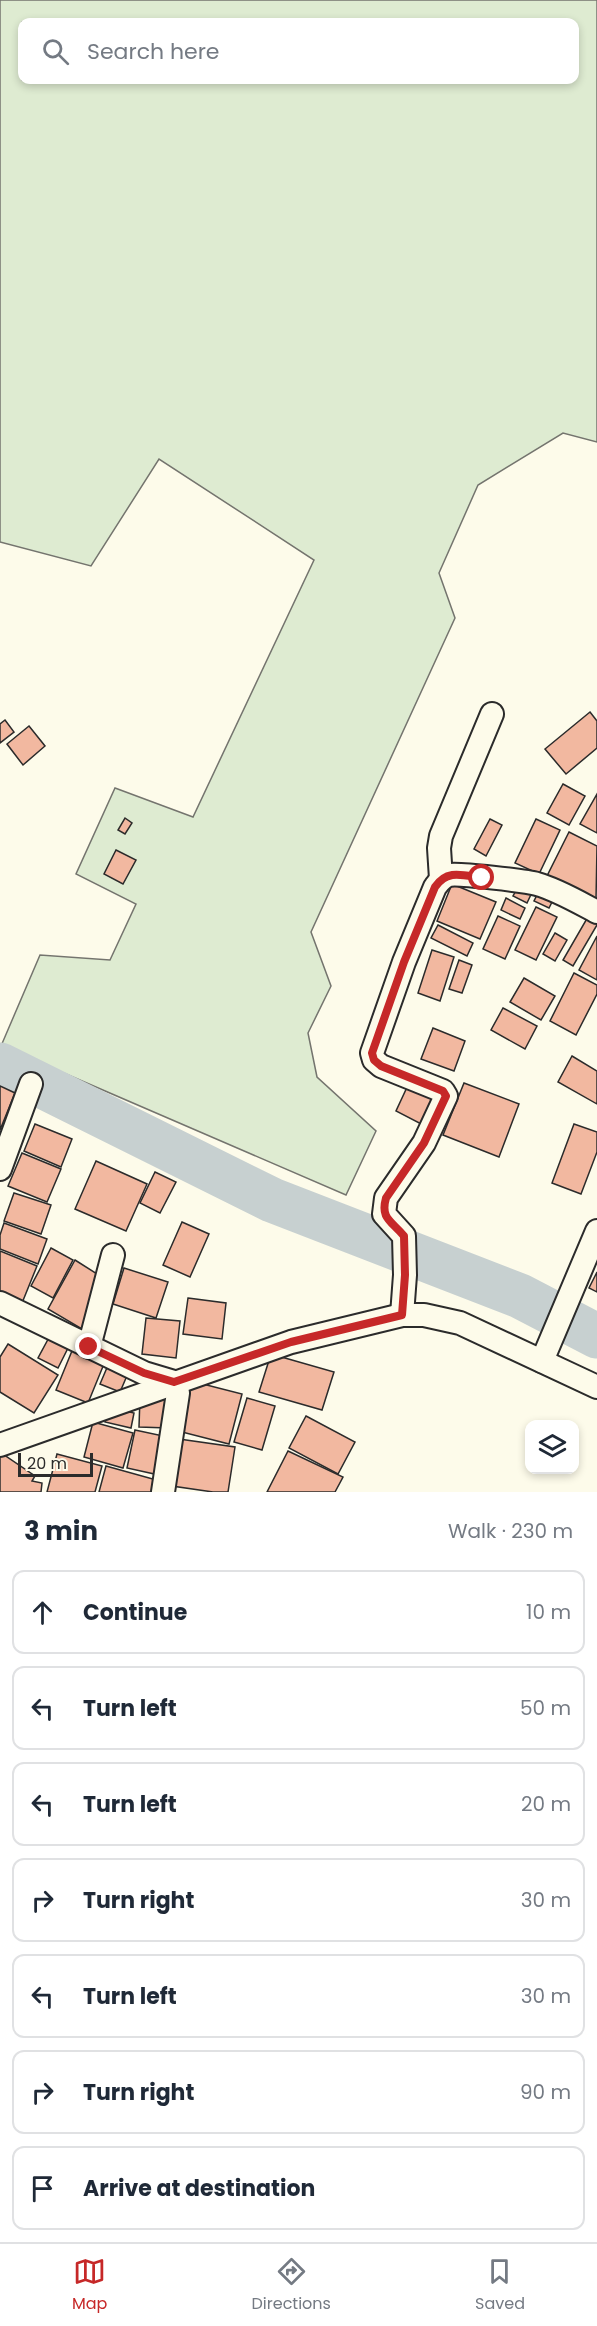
<!DOCTYPE html>
<html lang="en">
<head>
<meta charset="utf-8">
<style>
	body { margin:0; font-family:Poppins,sans-serif; background:#f2f2f3; color:#1f2937 }
	.controls { position:absolute; right:18px; bottom:18px; display:grid; overflow:hidden; border-radius:12px; box-shadow:0 3px 9px #0003 }
	.controls button { width:54px; height:54px; display:grid; place-items:center; padding:0; border:0; border-bottom:2px solid #e0e1e3; background:#fff; color:#1f2937; font:30px sans-serif }
	.scale { position:absolute; left:18px; bottom:15px; width:75px; box-sizing:border-box; padding-left:6px; border:3px solid #2b2b2b; border-top:0; font-size:16px; line-height:21px; white-space:nowrap; color:#2b2b2b; -webkit-text-stroke:4px #fdfbea; paint-order:stroke }
	.stop { position:absolute; width:18px; height:18px; margin:-14px; border:4px solid #c62828; border-radius:50%; background:#fff }
	.stop.end { background:#c62828; border-color:#fff; box-shadow:0 2px 6px #0008 }
	.list { margin:0; padding:0; list-style:none }
	h2 { display:flex; justify-content:space-between; align-items:center; height:78px; margin:0; padding:0 24px; font-size:26px }
	h2 small { font-size:20px; font-weight:400; color:#747a83 }
	.list li { display:grid; grid-template-columns:39px 1fr auto; gap:18px; align-items:center; box-sizing:border-box; height:84px; margin:0 12px 12px; padding:0 12px; border:2px solid #e0e1e3; border-radius:12px }
	.list b { display:block; font-size:22px; white-space:nowrap }
	.list em { font-size:20px; font-style:normal; color:#747a83 }
	.icon { flex:none; width:33px; height:33px; fill:none; stroke:currentColor; stroke-width:2; stroke-linecap:round; stroke-linejoin:round }
	.map { position:relative; flex:none; width:597px; height:1492px; overflow:hidden }
	.search { position:absolute; background:#fff; box-shadow:0 3px 9px #0003; left:18px; right:18px; top:18px; height:66px; display:flex; align-items:center; gap:15px; box-sizing:border-box; padding:0 21px; border-radius:12px; color:#747a83; font-size:22px }
	.sheet { height:750px; background:#fff }
	nav { display:flex; justify-content:space-around; align-items:center; box-sizing:border-box; height:84px; border-top:2px solid #e0e1e3; background:#fff; font-size:16px; color:#747a83 }
	nav a { display:grid; justify-items:center; gap:3px }
	nav .on { color:#c62828 }
	.map>svg:first-child { display:block }
</style>
</head>
<body>
<div class="map">
<svg width="597" height="1492" viewBox="0 0 597 1492">
	<rect width="100%" height="100%" fill="#fdfbea"/>
	<!-- green -->
	<path fill="#deebd1" stroke="#74746e" stroke-width="1.5" fill-rule="evenodd" d="M0 0H597V442L563 433 478 485 439 573 455 618 311 932 331 986 308 1033 317 1077 376 1131 346 1195 1 1046 40 955 110 960 136 904 76 874 115 788 193 817 314 560 159 459 91 566 0 542ZM22 22H574V80H22Z"/>
	<g fill="none" stroke-linecap="round" stroke-linejoin="round">
		<!-- river -->
		<path stroke="#c7d0d0" stroke-width="45" d="M0 1065 272 1200 520 1296 597 1336"/>
	</g>
	<!-- building -->
	<g fill="#f2b8a0" stroke="#2b2b2b" stroke-width="1.5">
		<path d="M590 712 597 721V748L566 774 545 749Z"/>
		<path d="M5 720 14 732 0 743V724Z"/>
		<path d="M29 726 45 746 23 765 7 744Z"/>
		<path d="M563 784 585 796 569 825 547 813Z"/>
		<path d="M597 794V833L580 824Z"/>
		<path d="M125 818 132 823 125 834 118 830Z"/>
		<path d="M490 819 502 825 486 856 474 849Z"/>
		<path d="M536 819 560 830 539 874 515 863Z"/>
		<path d="M569 832 597 846 596 900 547 876Z"/>
		<path d="M116 850 136 860 123 884 104 874Z"/>
		<path d="M521 882 534 888 527 903 513 896Z"/>
		<path d="M452 884 496 902 480 939 437 921Z"/>
		<path d="M539 891 554 898 549 908 534 901Z"/>
		<path d="M506 898 525 908 520 919 501 910Z"/>
		<path d="M536 907 557 917 536 960 515 950Z"/>
		<path d="M589 915 597 919V925L573 966 563 960Z"/>
		<path d="M498 916 520 926 505 959 483 949Z"/>
		<path d="M438 925 473 943 467 956 431 938Z"/>
		<path d="M555 933 567 940 555 961 543 954Z"/>
		<path d="M597 936V980L579 970Z"/>
		<path d="M432 950 454 957 440 1001 418 993Z"/>
		<path d="M459 960 472 965 462 993 449 989Z"/>
		<path d="M574 973 597 985V994L576 1035 550 1021Z"/>
		<path d="M524 978 555 996 541 1020 510 1002Z"/>
		<path d="M503 1008 537 1026 525 1049 491 1030Z"/>
		<path d="M433 1028 465 1041 454 1071 421 1059Z"/>
		<path d="M572 1056 597 1071V1104L558 1082Z"/>
		<path d="M409 1083 439 1098 425 1126 396 1111Z"/>
		<path d="M464 1083 519 1104 499 1157 443 1135Z"/>
		<path d="M0 1086 15 1093 0 1130Z"/>
		<path d="M35 1124 72 1139 61 1167 24 1151Z"/>
		<path d="M574 1124 597 1132V1152L581 1194 552 1183Z"/>
		<path d="M22 1153 61 1169 47 1202 8 1186Z"/>
		<path d="M96 1161 147 1184 126 1231 75 1209Z"/>
		<path d="M155 1172 176 1182 160 1213 140 1203Z"/>
		<path d="M14 1193 51 1205 41 1234 4 1221Z"/>
		<path d="M182 1222 209 1234 190 1277 163 1265Z"/>
		<path d="M4 1223 47 1239 38 1264 0 1249V1235Z"/>
		<path d="M51 1248 73 1260 53 1298 31 1286Z"/>
		<path d="M0 1251 37 1266 22 1303 0 1294Z"/>
		<path d="M75 1260 105 1279 87 1332 48 1309Z"/>
		<path d="M124 1268 168 1282 156 1318 113 1304Z"/>
		<path d="M597 1272V1292L589 1288Z"/>
		<path d="M188 1298 226 1303 222 1339 183 1334Z"/>
		<path d="M146 1318 180 1321 176 1358 142 1354Z"/>
		<path d="M52 1332 71 1342 58 1368 38 1358Z"/>
		<path d="M8 1344 58 1375 34 1413 0 1392V1357Z"/>
		<path d="M74 1346 106 1359 88 1403 56 1390Z"/>
		<path d="M271 1354 334 1372 322 1410 259 1392Z"/>
		<path d="M109 1363 129 1371 120 1392 100 1384Z"/>
		<path d="M191 1381 242 1394 229 1444 178 1431Z"/>
		<path d="M140 1397 170 1398 168 1428 139 1427Z"/>
		<path d="M247 1398 275 1406 262 1450 234 1442Z"/>
		<path d="M108 1407 134 1413 131 1428 105 1422Z"/>
		<path d="M306 1416 355 1442 338 1474 289 1448Z"/>
		<path d="M93 1422 133 1433 123 1468 84 1457Z"/>
		<path d="M135 1430 168 1437 159 1475 127 1468Z"/>
		<path d="M179 1439 235 1447 228 1492H213L172 1486Z"/>
		<path d="M288 1451 343 1477 335 1492H267Z"/>
		<path d="M0 1452 35 1476 32 1481 42 1483 41 1492H0Z"/>
		<path d="M57 1454 102 1466 95 1492H47Z"/>
		<path d="M106 1466 160 1481 156 1492H99Z"/>
	</g>
	<g fill="none" stroke-linecap="round" stroke-linejoin="round">
		<!-- minor casing -->
		<g stroke="#2b2b2b" stroke-width="26">
			<g id="minor">
				<path d="M441 879 439 848 441 836 492 714"/>
				<path d="M0 1169 31 1084"/>
				<path d="M0 1303 144 1373 174 1382 178 1393 163 1492"/>
				<path d="M402 1315 405 1275 404 1236 384 1214 386 1198 424 1143 446 1096 443 1091 381 1066 374 1060 372 1053 404 962 435 887C439 882 442 877 449 875 458 873 527 881 537 884 558 890 578 902 597 912"/>
				<path d="M89 1347 113 1255"/>
				<path d="M542 1361 597 1231"/>
				<path d="M0 1445 291 1342 402 1315H424L460 1323 597 1387"/>
			</g>
		</g>
		<!-- minor -->
		<use href="#minor" stroke="#fdfbea" stroke-width="22"/>
	</g>
	<g fill="none" stroke-linecap="round" stroke-linejoin="round">
		<!-- route -->
		<path stroke="#c62828" stroke-width="8" d="M89 1347 144 1373 174 1382 291 1342 402 1315 405 1275 404 1236C392 1221 380 1219 386 1198L424 1143 446 1096 443 1091 381 1066 374 1060 372 1053 404 962 435 887C447 869 462 875 482 878"/>
	</g>
</svg>
<div class="controls">
<button><svg class="icon" aria-label="layers" viewBox="0 0 24 24"><path d="M12 4l9 5-9 5-9-5zM3 14l9 5 9-5"/></svg></button>
</div>
<div class="scale">20 m</div>
<div class="stop" style="left:482px;top:878px"></div>
<div class="stop end" style="left:89px;top:1347px"></div>
<div class="search"><svg class="icon" aria-label="search" viewBox="0 0 24 24"><circle cx="10" cy="10" r="6"/><path d="M15 15l6 6"/></svg>Search here</div>
</div>
<section class="sheet">
<h2>3 min<small>Walk · 230 m</small></h2>
<ul class="list">
<li><svg class="icon" aria-label="ahead" viewBox="0 0 24 24"><path d="M12 20V5M6 11l6-6 6 6"/></svg><div><b>Continue</b></div><em>10 m</em></li>
<li><svg class="icon" aria-label="left" viewBox="0 0 24 24"><path d="M17 20v-9H6M10 6l-5 5 5 5"/></svg><div><b>Turn left</b></div><em>50 m</em></li>
<li><svg class="icon" aria-label="left" viewBox="0 0 24 24"><path d="M17 20v-9H6M10 6l-5 5 5 5"/></svg><div><b>Turn left</b></div><em>20 m</em></li>
<li><svg class="icon" aria-label="right" viewBox="0 0 24 24"><path d="M7 20v-9h11M14 6l5 5-5 5"/></svg><div><b>Turn right</b></div><em>30 m</em></li>
<li><svg class="icon" aria-label="left" viewBox="0 0 24 24"><path d="M17 20v-9H6M10 6l-5 5 5 5"/></svg><div><b>Turn left</b></div><em>30 m</em></li>
<li><svg class="icon" aria-label="right" viewBox="0 0 24 24"><path d="M7 20v-9h11M14 6l5 5-5 5"/></svg><div><b>Turn right</b></div><em>90 m</em></li>
<li><svg class="icon" aria-label="arrive" viewBox="0 0 24 24"><path d="M6 21V4h12l-3 4 3 4H6"/></svg><div><b>Arrive at destination</b></div></li>
</ul>
</section>
<nav>
<a class="on"><svg class="icon" aria-label="map" viewBox="0 0 24 24"><path d="M3 6l6-2 6 2 6-2v14l-6 2-6-2-6 2zM9 4v14M15 6v14"/></svg>Map</a>
<a><svg class="icon" aria-label="directions" viewBox="0 0 24 24"><path d="M12 3l9 9-9 9-9-9zM9 14v-3h6M13 9l2 2-2 2"/></svg>Directions</a>
<a><svg class="icon" aria-label="saved" viewBox="0 0 24 24"><path d="M7 4h10v16l-5-4-5 4z"/></svg>Saved</a>
</nav>
</body>
</html>
